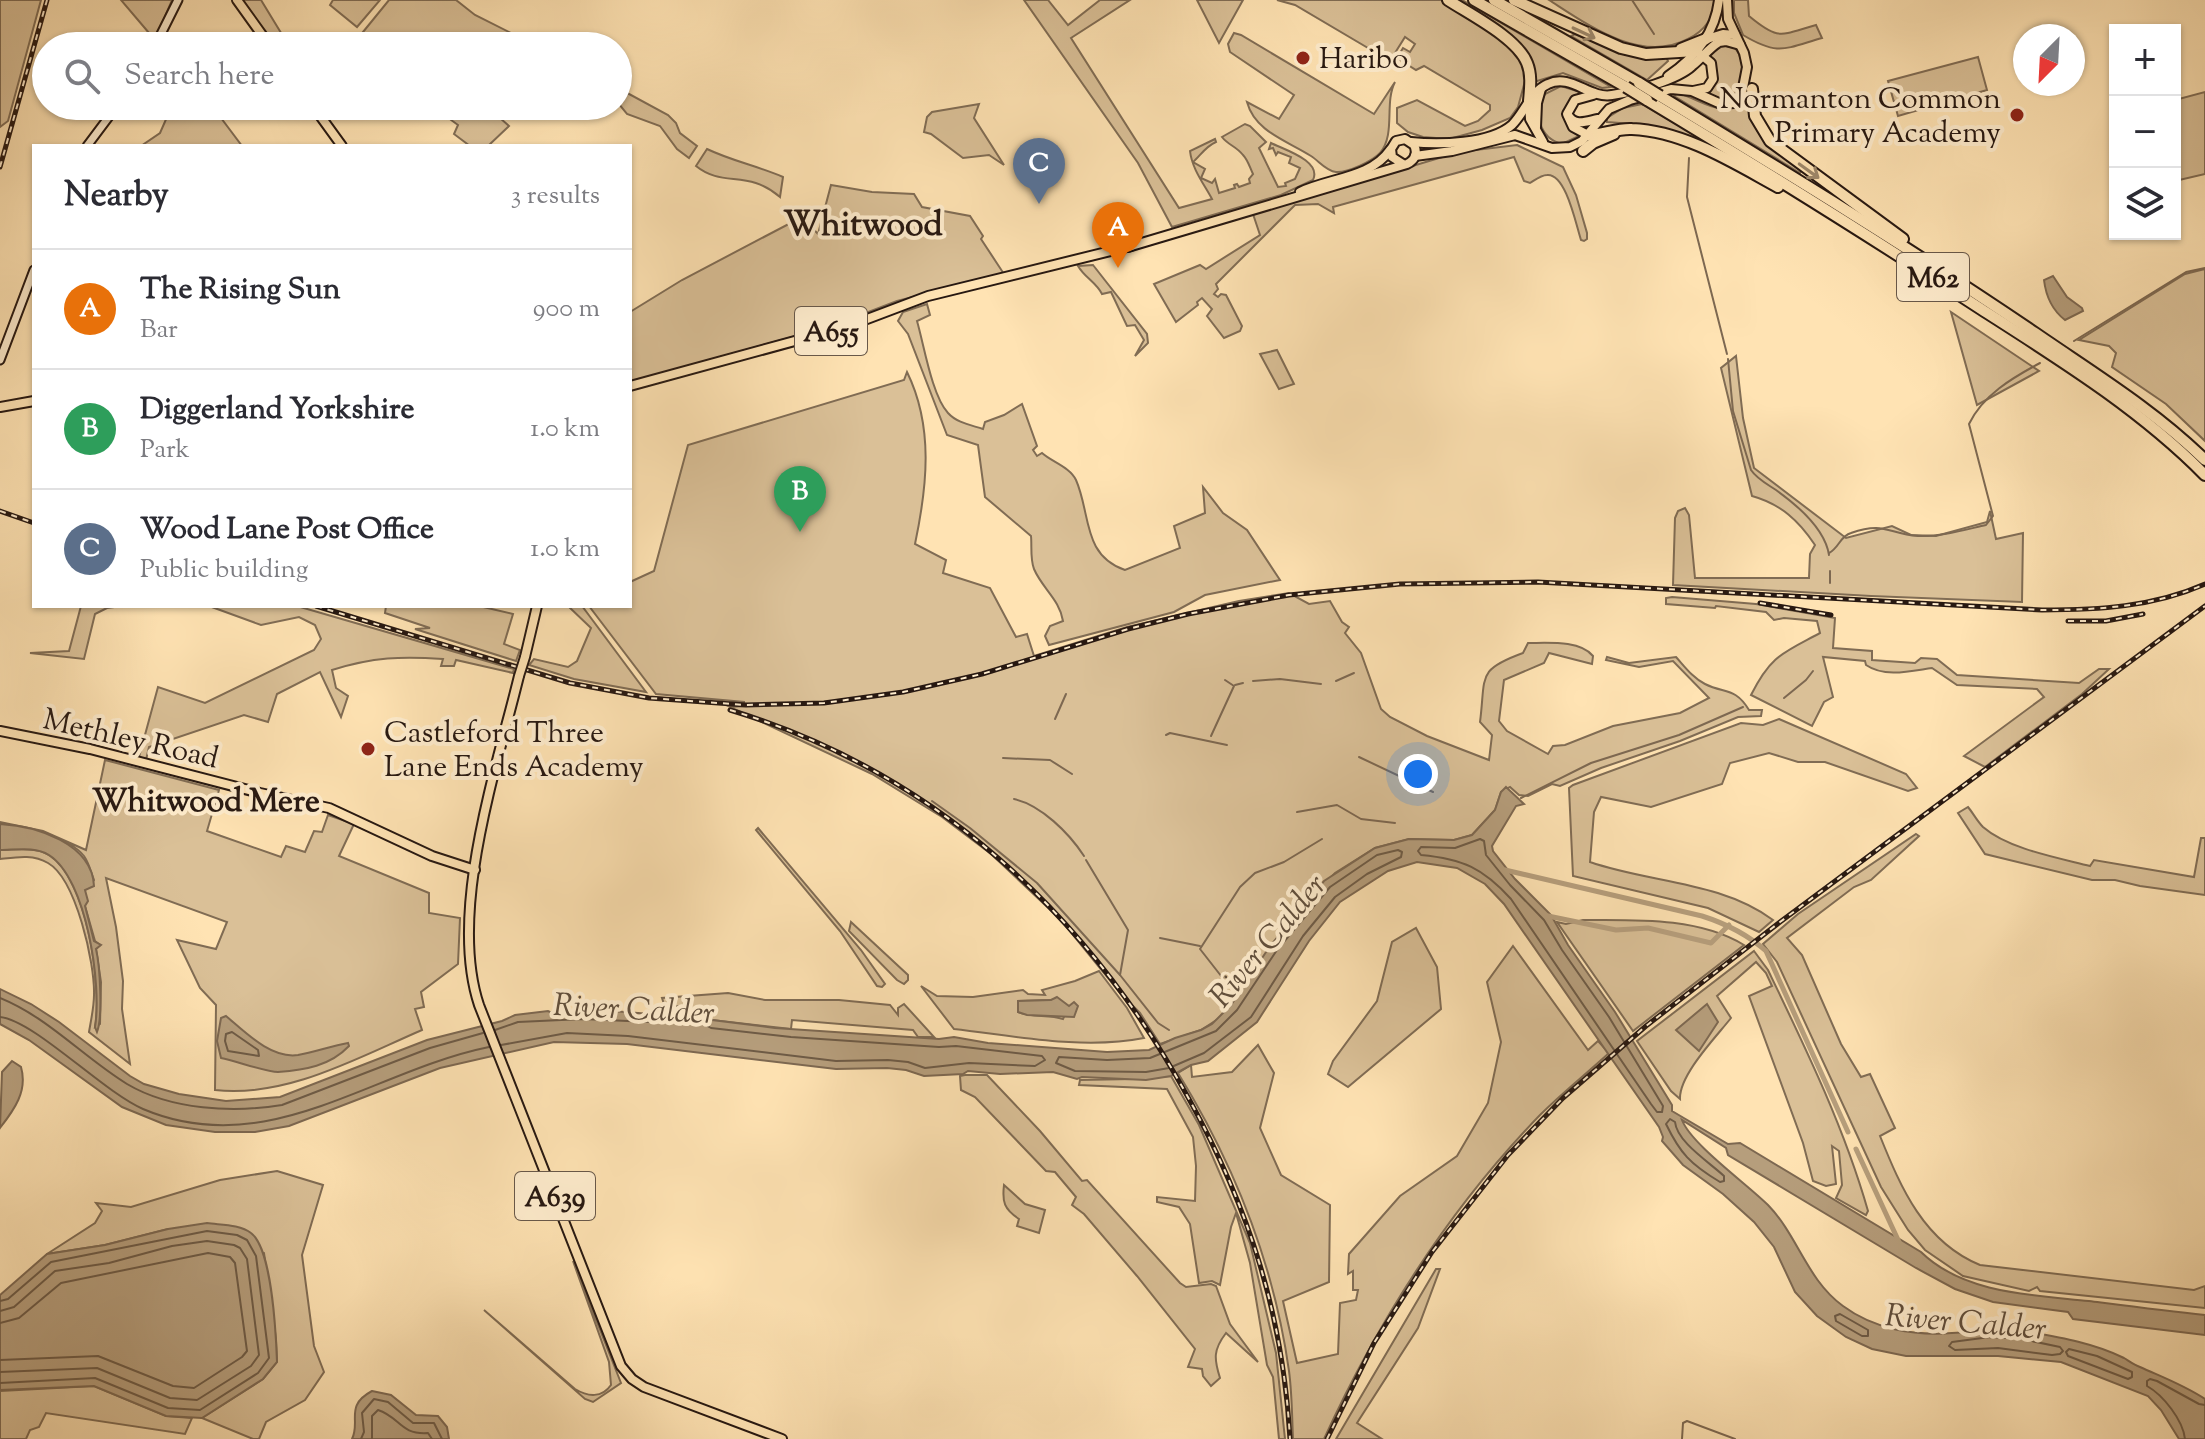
<!DOCTYPE html>
<html lang="en">
<head>
<meta charset="utf-8">
<style>
	body { margin:0; font-family:"Sorts Mill Goudy",serif; background:#f7f7f7; color:#2b2b33 }
	.controls { position:absolute; right:24px; top:24px; display:grid; overflow:hidden; border-radius:0px; box-shadow:0 2px 6px #0004 }
	.controls button { width:72px; height:72px; display:grid; place-items:center; padding:0; border:0; border-bottom:2px solid #e1e1e2; background:#fff; color:#2b2b33; font:40px sans-serif }
	.compass { position:absolute; left:2013px; top:24px; width:72px; height:72px; border-radius:50%; background:#fff; box-shadow:0 2px 6px #0004; rotate:204deg }
	.you { position:absolute; left:1418px; top:774px; width:28px; height:28px; margin:-20px; border:6px solid #fff; border-radius:50%; background:#1a73e8; box-shadow:0 0 0 12px #1a73e833 }
	.badge { display:grid; place-items:center; width:52px; height:52px; border-radius:50%; background:#2563eb; color:#fff; font-size:26px; font-weight:700 }
	.pin { position:absolute; translate:-50% -66px; filter:drop-shadow(0 2px 4px #0008) }
	.pin::after { content:''; position:absolute; top:42px; width:28px; height:24px; background:inherit; clip-path:polygon(0 0,100% 0,50% 100%) }
	.list { margin:0; padding:0; list-style:none }
	h2 { display:flex; justify-content:space-between; align-items:center; height:104px; margin:0; padding:0 32px; font-size:34px }
	h2 small { font-size:26px; font-weight:400; color:#7c7c81 }
	.list li { display:grid; grid-template-columns:52px 1fr auto; gap:24px; align-items:center; box-sizing:border-box; height:120px; padding:0 32px; border-top:2px solid #e1e1e2 }
	.list b { display:block; font-size:30px; white-space:nowrap }
	.list p { margin:0; font-size:26px; white-space:nowrap; color:#7c7c81 }
	.list em { font-size:26px; font-style:normal; color:#7c7c81 }
	.icon { flex:none; width:44px; height:44px; fill:none; stroke:currentColor; stroke-width:2; stroke-linecap:round; stroke-linejoin:round }
	.map { position:relative; flex:none; width:2205px; height:1439px; overflow:hidden }
	.search { position:absolute; background:#fff; box-shadow:0 2px 6px #0004; left:32px; top:32px; width:600px; height:88px; display:flex; align-items:center; gap:20px; box-sizing:border-box; padding:0 28px; border-radius:44px; color:#7c7c81; font-size:30px }
	.panel { position:absolute; background:#fff; box-shadow:0 2px 6px #0004; left:32px; top:144px; width:600px; height:464px; border-radius:0px }
	.map>svg:first-child { display:block }
</style>
</head>
<body>
<div class="map">
<svg width="2205" height="1439" viewBox="0 0 2205 1439">
	<rect width="100%" height="100%" fill="#ffe3b3"/>
	<filter id="stains"><feTurbulence type="fractalNoise" baseFrequency=".0025" numOctaves="4"/><feColorMatrix values="0 0 0 0 .2 0 0 0 0 .09 0 0 0 0 .02 0 0 0 .5 -.17"/></filter>
	<radialGradient id="worn" r=".72"><stop offset=".6" stop-color="#630" stop-opacity="0"/><stop offset="1" stop-color="#630" stop-opacity=".3"/></radialGradient>
	<!-- green -->
	<g fill="#dac097" stroke="#806c54" stroke-width="2" fill-rule="evenodd">
		<path d="M0 0H41L8 121 0 127Z"/>
		<path d="M121 0H172L155 40Z"/>
		<path d="M242 0H261L289 46H275Z"/>
		<path d="M333 0H380L357 27 330 5Z"/>
		<path d="M389 0H456L475 15 537 46H378L363 32Z"/>
		<path d="M1024 0H1048L1068 25 1100 0H1130L1071 38 1179 208 1212 199C1204 184 1192 169 1190 151L1215 139 1216 142C1206 146 1200 156 1193 162L1205 169 1201 178 1212 183 1215 179 1219 193 1235 188 1234 185 1237 184 1239 187 1250 183 1249 179 1253 174C1250 168 1248 160 1243 155 1236 146 1228 145 1222 137L1245 124 1250 126 1266 142 1259 148 1278 187 1286 186 1285 183 1295 179 1300 168 1289 163 1291 157 1278 152 1276 155 1273 148 1269 149 1271 143C1285 150 1322 161 1313 180L1281 195 1172 227 1138 163Z"/>
		<path d="M1197 0H1243L1219 43Z"/>
		<path d="M1277 0H1441L1502 40 1515 51 1524 66 1525 81 1518 107 1510 118 1482 130 1449 139 1423 137 1408 132 1397 123V108L1417 100 1465 126 1478 121 1490 110V105L1424 66 1416 70 1397 58 1403 48 1410 52 1415 44 1405 37 1390 61 1295 5Z"/>
		<path d="M1452 0H1462L1611 87 1602 88 1563 73 1534 82 1531 64Z"/>
		<path d="M1549 0H1716C1712 19 1706 30 1688 39 1641 64 1588 25 1549 0Z"/>
		<path d="M1734 0H1748L1749 16C1779 41 1780 35 1816 25L1822 38C1784 49 1778 56 1743 35L1734 13Z"/>
		<path d="M1234 33 1241 35 1374 114 1395 82C1384 103 1396 134 1380 153 1373 161 1347 173 1336 172 1326 171 1319 161 1311 156 1288 141 1255 132 1247 102L1279 119 1294 95 1230 52 1228 44Z"/>
		<path d="M1575 34C1608 48 1630 56 1666 57L1668 61 1647 80 1571 36Z"/>
		<path d="M1721 45 1735 48C1747 63 1743 84 1734 98L1724 101 1703 94C1717 79 1721 71 1707 54Z"/>
		<path d="M1978 57 1987 90 1898 116 1888 81Z"/>
		<path d="M1561 86 1583 93C1562 102 1558 124 1579 136L1562 144C1539 138 1533 113 1545 94Z"/>
		<path d="M618 88 668 115 676 123 680 133 697 146 689 158 677 149 660 126 627 114 618 103Z"/>
		<path d="M2205 92V174L2175 181V100Z"/>
		<path d="M1678 93C1705 101 1720 119 1748 101 1753 139 1772 148 1801 170L1800 173 1674 96Z"/>
		<path d="M979 104 974 118 1004 165 989 155 963 158 931 134 924 132 927 117 932 112Z"/>
		<path d="M1642 104 1737 160 1682 136 1646 125 1607 122V118L1623 108Z"/>
		<path d="M170 106H212L242 146H141L160 133 171 108Z"/>
		<path d="M432 106H501L498 111 500 118 509 126 488 146H470L454 134 458 125Z"/>
		<path d="M1517 145 1563 167 1576 195 1587 233V239L1584 241 1581 240C1576 225 1566 173 1547 175 1541 175 1535 180 1530 183L1524 181 1514 157 1333 207 1334 213 1318 204 1295 205 1216 284 1218 289 1214 294 1218 297 1221 294 1226 295 1242 326 1240 331 1224 338 1207 316 1212 309 1202 298 1197 302 1198 305 1176 322 1154 284 1200 265 1206 269 1260 235 1253 214 1459 152Z"/>
		<path d="M707 149C732 161 758 166 783 177L780 197C748 169 723 188 696 166Z"/>
		<path d="M831 185 872 192 914 194 922 207 970 216 983 236 981 239 1004 274 897 301 832 326 630 382V312L682 280 802 217 818 234Z"/>
		<path d="M1093 265 1147 334 1148 343 1135 356 1144 340 1135 325 1127 326 1111 292 1102 294C1096 282 1085 278 1078 266Z"/>
		<path d="M2205 269V441L2166 404 2112 367 2116 353 2109 346 2079 340 2185 274Z"/>
		<path d="M927 304 930 315 917 321C924 345 932 396 948 413 957 423 971 425 983 429L985 422 1004 415 1022 404 1037 446 1033 450 1037 456 1042 453C1052 462 1070 467 1076 480 1091 514 1082 555 1125 570L1180 548 1174 526 1205 513 1203 487 1223 513 1247 530 1280 580 1205 595 1174 612 1049 645 1045 636 1050 626 1063 621C1060 600 1042 588 1034 569 1030 559 1032 546 1031 536L985 497 978 445 947 435 908 334 898 321 903 312Z"/>
		<path d="M1951 312 2039 371 1977 405Z"/>
		<path d="M1277 350 1294 384 1279 389 1260 354Z"/>
		<path d="M1736 356 1743 418 1754 468 1846 538 1892 526 1911 535 1936 536 1987 522 1990 511 1996 539 2023 533 2022 602 1871 596 1673 585 1675 518 1678 511 1685 508 1689 515 1695 578H1809L1810 554 1815 545C1799 521 1781 504 1752 496L1721 368Z"/>
		<path d="M907 372C934 427 927 487 915 544L946 560 943 573 990 588 1016 637 1027 634 1034 656 1127 627 1239 601 1289 593 1309 604 1330 601 1342 622 1349 627 1345 633 1361 653 1381 709 1390 717 1427 736 1489 760 1492 735 1480 722C1486 676 1476 670 1523 653L1528 643C1548 643 1580 640 1593 656L1592 664 1549 653 1544 663 1504 680 1499 721 1507 731 1548 754 1553 746 1565 745 1613 726 1680 713 1709 698 1673 661 1639 667 1606 660 1607 657 1629 663 1676 657C1685 667 1693 678 1705 684 1725 694 1735 687 1749 710H1762L1761 716 1738 717 1680 741 1601 768 1560 786 1552 784 1528 796 1519 795 1510 787 1501 792 1495 810 1472 835 1454 840 1409 839 1375 848 1335 873 1292 918 1231 1005 1218 1019 1201 1030 1160 1044 1140 1013 1121 994 1061 920 991 854 942 817 872 774 730 707 744 706V702L656 694 589 606H630V582L654 571 688 445 904 380Z"/>
		<path d="M1672 597 1756 604 1835 618 1833 648 1872 651V660L1915 663 1921 658 1937 659 1957 675 2079 683 2099 669H2109L2082 694 1985 767 1964 756 2044 697 2037 689 1957 685 1932 668C1911 671 1885 678 1866 665L1865 661 1823 657 1833 697 1824 702 1812 726 1751 695C1771 655 1783 653 1820 633L1817 621 1784 618 1774 620 1766 612 1716 606 1715 608 1666 604V598Z"/>
		<path d="M81 606H122L107 608 95 614 84 659 30 653 69 651Z"/>
		<path d="M209 606H297L514 669 513 673 456 660 454 666H441L443 659C402 656 373 657 332 670L336 688 348 696 341 717 320 672 277 694 268 722 244 715 149 747 146 760 139 757 158 687 205 703 314 650 321 639 315 625 299 617 261 625Z"/>
		<path d="M386 606H479L513 614 504 644 520 650 516 661 415 629 430 628 385 613Z"/>
		<path d="M568 606H582L646 692 574 679 529 665 534 659 568 667 577 661 591 628Z"/>
		<path d="M1779 719 1906 774 1917 788 1908 791 1825 762H1798L1769 753 1730 763 1722 784 1651 807 1601 797 1594 812 1590 862C1650 883 1720 881 1773 920L1759 932 1708 908 1573 876 1569 788 1573 785 1741 723 1763 725Z"/>
		<path d="M105 760 219 790 207 831 281 857 286 846 305 852 314 831 322 832 328 815 354 824 339 856 429 893V913L460 918 458 964 421 992 424 1007 415 1009 422 1030C357 1058 287 1098 215 1090L216 1005 200 988 177 940 216 949 227 922 106 878 116 927 123 981 122 1009 130 1064 89 1032C91 1020 94 1007 94 995 95 963 76 879 48 863 33 854 17 857 0 859V850C14 850 30 847 43 852 87 869 102 987 95 1027L100 1024 101 982 96 949 100 945 95 941 85 906V890L94 880C91 872 89 863 84 856 69 837 23 826 0 824V822L43 831 86 850Z"/>
		<path d="M1968 807C1973 813 1977 821 1983 827 2008 849 2059 858 2090 866L2094 860 2194 877 2201 838H2205V895L2140 886 2115 880H2092L1985 854 1958 813Z"/>
		<path d="M758 828 861 950 885 984 882 987 877 986 840 931 756 830Z"/>
		<path d="M1916 834 1919 836 1871 880 1854 887 1787 938 1802 955 1841 1044 1861 1077 1870 1074 1895 1128 1880 1136C1901 1188 1924 1242 1980 1265L2194 1290 2205 1286V1308L2040 1291 2037 1287 2029 1291 1963 1276 1925 1250 1908 1230 1881 1187 1777 962 1763 944 1798 914Z"/>
		<path d="M1583 920C1635 920 1698 917 1744 945L1633 1031 1557 922 1566 924Z"/>
		<path d="M851 922 908 975V980L904 984 897 980 849 931Z"/>
		<path d="M1416 928 1437 967 1441 1009 1348 1087 1328 1074 1333 1061 1377 1001 1392 942Z"/>
		<path d="M1513 946 1588 1050 1598 1041 1609 1053C1586 1074 1562 1093 1540 1115 1448 1210 1379 1319 1324 1439H1293C1292 1417 1292 1393 1289 1371 1274 1264 1234 1164 1178 1073L1191 1065 1192 1077 1232 1072 1258 1045 1274 1073 1260 1128 1281 1175 1330 1205 1329 1282 1283 1301 1297 1363 1338 1354 1340 1303 1356 1300 1358 1290H1353V1271L1348 1274 1349 1254 1400 1196 1457 1156 1488 1103 1501 1042 1487 982Z"/>
		<path d="M1754 951 1768 970C1806 1049 1844 1127 1868 1211L1866 1215 1836 1198 1842 1185 1839 1151 1832 1146 1836 1184 1826 1186 1813 1181 1803 1143 1749 996 1772 986 1766 973 1756 962 1717 996 1731 1018C1716 1037 1679 1075 1680 1099L1671 1091 1637 1041Z"/>
		<path d="M1099 971 1127 1008 1144 1038C1083 1050 1016 1036 954 1029L921 986 937 996 973 997 1023 990 1028 994 1045 995 1042 990 1075 981ZM1051 1000 1069 1006 1063 1019C1048 1014 1033 1018 1018 1012V1001Z"/>
		<path d="M728 993 765 1000H839L890 1005 898 1015V1008L904 1004 934 1037H918L913 1030 792 1020 791 1029 712 1020 710 1017 695 1015 693 1009 664 1004 662 998Z"/>
		<path d="M965 1075H987L1040 1131 1082 1181 1087 1180 1180 1283 1186 1287 1211 1284 1216 1286 1230 1324 1258 1362 1226 1333C1213 1350 1214 1359 1220 1378L1211 1386 1203 1376 1202 1369 1188 1367 1195 1349 1137 1276 1084 1214 1072 1205 1076 1197 1055 1172 1046 1171 975 1097 961 1090 960 1076Z"/>
		<path d="M1171 1076 1199 1125 1250 1243 1276 1353 1285 1439H1279L1273 1377 1267 1365 1250 1263 1236 1213 1231 1227 1220 1285 1212 1281 1199 1283 1190 1224 1179 1207 1157 1202V1197L1195 1201 1196 1166 1193 1137 1167 1089 1079 1085 1080 1080 1133 1079Z"/>
		<path d="M277 1171 323 1185 302 1255 314 1346 324 1372 305 1400 266 1422 259 1439H253L202 1418 263 1379 277 1362 276 1339 264 1253 168 1229 105 1245 47 1254 95 1223 102 1211 96 1203 131 1207 220 1180Z"/>
		<path d="M1004 1185 1025 1204 1045 1210 1039 1233 1017 1226 1019 1219C1004 1209 1002 1202 1004 1185Z"/>
		<path d="M573 1261 621 1383 593 1402 585 1399 484 1310 575 1389C588 1397 602 1398 611 1385L609 1362Z"/>
		<path d="M1436 1269H1440L1418 1328 1357 1423 1382 1439H1336Z"/>
		<path d="M94 1386 166 1416 192 1418 185 1434 46 1413 39 1427 30 1430 26 1439H0V1391Z"/>
	</g>
	<!-- water -->
	<g fill="#b69e7c" stroke="#7d6851" stroke-width="2">
		<path d="M2053 276 2067 297 2082 308 2083 311 2065 320C2052 310 2046 297 2044 280Z"/>
		<path d="M1506 787 1524 804 1516 806 1492 846 1493 851 1515 879 1551 915 1568 945 1615 1012 1672 1105V1111L1728 1144 1740 1143 1921 1252C1964 1294 2033 1295 2089 1301 2128 1306 2166 1311 2205 1315V1335L2073 1319 2068 1312 1993 1302 1955 1289 1916 1268 1728 1155 1726 1148 1682 1120C1691 1144 1747 1184 1768 1205 1798 1236 1807 1280 1843 1306 1874 1329 1914 1336 1952 1333 1977 1332 2000 1327 2025 1331 2058 1337 2094 1343 2124 1358 2129 1361 2134 1365 2140 1367 2162 1377 2184 1385 2205 1399V1439H2179L2161 1410 2148 1396 2061 1362 1998 1356H1906L1872 1349 1846 1337 1817 1316 1795 1292 1774 1247 1754 1222 1723 1194 1683 1165 1662 1141 1663 1137 1659 1127 1504 904 1485 884 1457 868 1417 862 1388 871 1340 902 1309 941 1257 1022 1208 1061 1191 1065 1171 1076 1146 1080 1082 1077 1077 1079 1053 1072 1000 1074 968 1071 963 1074 924 1076 906 1070 887 1068 836 1069 627 1044 554 1042 440 1068 289 1126 255 1132H215L166 1125 122 1107 29 1040 0 1024V989L31 1004 59 1022 130 1076 144 1084 179 1094 226 1101 280 1097 427 1040 502 1021 515 1015 548 1011 552 1013 612 1011 651 1014 658 1011 683 1015 702 1014 712 1020 775 1028 939 1039 954 1037 988 1043 1107 1052 1149 1050 1175 1038 1201 1030 1212 1024 1231 1005 1270 946 1324 881 1375 848 1409 839 1454 840 1472 835 1495 810 1501 792Z"/>
		<path d="M0 824C36 826 92 843 94 886L85 890 88 901 85 906 94 941 101 945 96 949C100 966 103 1017 97 1032L95 1027C102 986 87 879 49 855 35 846 15 850 0 850Z"/>
		<path d="M1057 997 1069 1006 1074 1002 1078 1006 1074 1017 1027 1015 1018 1012V1001L1051 1000Z"/>
		<path d="M1707 1004 1718 1022 1699 1051 1676 1030Z"/>
		<path d="M226 1016C245 1032 271 1059 298 1055 315 1052 331 1046 348 1043L349 1046C330 1066 305 1070 278 1072 266 1072 236 1061 221 1058L217 1041 221 1018Z"/>
		<path d="M12 1061 21 1067C28 1091 14 1110 0 1128L2 1072Z"/>
		<path d="M207 1223C220 1225 240 1224 251 1233 272 1249 276 1335 277 1362L263 1379 202 1418 166 1416 94 1386 0 1390V1295L47 1254 105 1245 168 1229Z"/>
		<path d="M372 1391 391 1395 416 1415 438 1416 447 1427 449 1439H352C361 1421 344 1406 372 1391Z"/>
	</g>
	<g fill="none" stroke-linecap="round" stroke-linejoin="round">
		<!-- shore -->
		<g stroke="#6e5b46" stroke-width="2">
			<path d="M1480 839 1484 841 1486 855 1510 885 1544 920 1562 950 1609 1017 1663 1106 1662 1112H1657L1651 1104 1511 899C1483 868 1463 859 1421 855L1418 851 1421 847 1455 848Z"/>
			<path d="M1398 850 1402 852 1401 857 1367 874 1335 897 1303 936 1251 1017 1204 1053 1169 1068 1146 1072 1075 1071 1056 1063 1059 1057 1107 1060 1150 1058 1216 1031 1237 1010 1277 950 1330 887 1377 855Z"/>
			<path d="M0 998C49 1018 83 1057 127 1084 171 1110 233 1113 282 1105L430 1048 483 1033"/>
			<path d="M0 1017C35 1021 102 1091 143 1109 268 1162 371 1071 489 1047"/>
			<path d="M495 1030 518 1022 583 1019 650 1022 669 1020 702 1023 711 1028 791 1037 939 1047 956 1046 1042 1056 1045 1060 1035 1066 969 1063 925 1068 908 1062 888 1060 836 1061 628 1036 567 1033 501 1045"/>
			<path d="M232 1032 258 1050 259 1056 228 1051 225 1041 226 1034Z"/>
			<path d="M1670 1119 1675 1122C1677 1142 1709 1162 1724 1176V1181L1720 1182C1690 1164 1680 1153 1666 1124Z"/>
			<path d="M0 1301 8 1299 51 1262 207 1231 237 1235 247 1240 256 1256 269 1358 258 1373 200 1410 168 1408 95 1378 0 1383"/>
			<path d="M0 1311 14 1307 55 1271 109 1263 172 1246 207 1241 234 1245 240 1248 247 1259 259 1355 251 1366 197 1400 170 1398 97 1368 0 1372"/>
			<path d="M1840 1314 1868 1330V1336H1862L1836 1321 1835 1316Z"/>
			<path d="M0 1323 19 1318 61 1283 208 1253 230 1257 235 1263 247 1351 242 1357 194 1388 173 1386 98 1356 0 1360"/>
			<path d="M1990 1337 2022 1339 2060 1347 2063 1351 2060 1354 2052 1355 1998 1348 1955 1350 1949 1346 1952 1342Z"/>
			<path d="M2069 1349 2097 1356 2132 1372V1377L2128 1379 2068 1356 2066 1352Z"/>
			<path d="M361 1439 364 1432 362 1413 374 1399 388 1402 413 1423H434L442 1439"/>
			<path d="M372 1439V1416L378 1410C400 1417 400 1435 428 1433L432 1439"/>
			<path d="M2185 1439C2183 1420 2163 1395 2147 1386V1381L2150 1379 2157 1381 2199 1404 2205 1405"/>
		</g>
		<!-- stream -->
		<g stroke="#7d6851" stroke-width="2">
			<path d="M1632 0 1654 34"/>
			<path d="M1689 158 1687 197 1727 354"/>
			<path d="M2074 341 2186 272 2205 268"/>
			<path d="M1728 359 1733 411 1751 470C1757 479 1767 484 1776 490 1797 505 1825 529 1829 555"/>
			<path d="M1829 553C1839 548 1840 536 1851 533 1885 521 1888 534 1918 536 1940 537 1964 530 1986 525L1993 516 1969 424C1983 395 2012 378 2040 363"/>
			<path d="M1830 583V571"/>
			<path d="M1253 681 1280 679 1321 684"/>
			<path d="M1336 681 1354 673"/>
			<path d="M1235 685 1243 683"/>
			<path d="M1784 698 1806 680 1813 671"/>
			<path d="M1055 719 1066 694"/>
			<path d="M1166 735 1170 733 1227 745"/>
			<path d="M1211 736 1234 686 1225 680"/>
			<path d="M1359 757 1433 792"/>
			<path d="M1003 758 1050 760 1072 774"/>
			<path d="M1403 778 1407 790"/>
			<path d="M1521 798 1591 763 1679 735 1743 707"/>
			<path d="M1014 799C1041 805 1069 833 1084 856"/>
			<path d="M932 801 970 828 1037 883 1120 975 1158 1023 1169 1030"/>
			<path d="M1297 812 1337 805 1361 819 1395 823"/>
			<path d="M1086 860 1128 930 1120 975"/>
			<path d="M1160 938 1200 946"/>
			<path d="M1225 981 1200 949 1240 887 1255 873 1284 862 1322 839"/>
			<path d="M1682 1439 1683 1423 1687 1421 1735 1439"/>
		</g>
		<!-- canal -->
		<g stroke="#b69e7c" stroke-width="5">
			<path d="M1505 870 1702 916C1727 924 1747 934 1766 951L1848 1132"/>
			<path d="M1548 916 1616 930 1648 928 1711 943 1729 925"/>
			<path d="M1856 1149 1899 1242"/>
		</g>
		<!-- secondary casing -->
		<g stroke="#271811" stroke-width="11">
			<g id="secondary">
				<path d="M155 46 178 0"/>
				<path d="M87 146 117 106"/>
				<path d="M0 360 34 270"/>
			</g>
		</g>
		<!-- primary casing -->
		<g stroke="#271811" stroke-width="12">
			<g id="primary">
				<path d="M237 0 270 46"/>
				<path d="M1707 39 1723 34 1735 35"/>
				<path d="M1668 76C1695 58 1715 33 1719 0"/>
				<path d="M1693 91 1707 88 1713 79 1711 63 1699 53"/>
				<path d="M1529 104 1530 119 1543 142"/>
				<path d="M313 106 342 146"/>
				<path d="M1568 115C1575 127 1587 121 1598 119"/>
				<path d="M1536 127 1537 103 1541 89"/>
				<path d="M1588 135 1573 127 1567 114 1575 100 1593 95"/>
				<path d="M1411 142C1439 145 1490 144 1512 125 1525 112 1530 92 1548 84 1571 73 1589 99 1612 95 1633 92 1677 80 1692 66 1702 58 1709 48 1719 42L1726 41 1740 45"/>
				<path d="M1415 156 1452 151 1515 135 1552 148 1570 147 1582 141 1609 109 1630 100 1671 89 1692 91 1721 104 1734 103 1742 93 1747 67 1744 53 1728 19 1727 0"/>
				<path d="M1300 192C1329 178 1371 178 1390 150"/>
				<path d="M1128 247 1407 164C1415 160 1418 153 1414 145L1405 139 1396 141 1391 149 1392 157 1403 164"/>
				<path d="M630 386 846 327 928 296 1131 246"/>
				<path d="M0 407 34 401"/>
				<path d="M525 657 537 606"/>
				<path d="M519 676C496 770 448 912 479 1005L621 1366 632 1379 644 1387 782 1439"/>
				<path d="M0 731 90 749 260 793 329 808 432 856 475 870"/>
			</g>
		</g>
		<!-- motorway casing -->
		<g stroke="#271811" stroke-width="14">
			<g id="motorway">
				<path d="M1448 0C1471 15 1517 38 1527 63 1532 75 1530 89 1529 101"/>
				<path d="M1474 0 1626 87"/>
				<path d="M1494 0 1639 83"/>
				<path d="M1514 0 1621 48 1646 54 1696 51"/>
				<path d="M1681 49 1706 39"/>
				<path d="M1752 89 1755 116 1770 141 1903 239"/>
				<path d="M1660 96C1787 173 1913 250 2035 333 2093 373 2154 410 2205 460"/>
				<path d="M1647 100C1760 168 1871 237 1981 309 2059 359 2140 409 2205 475"/>
				<path d="M1588 135C1603 135 1617 128 1632 129 1684 131 1734 163 1778 187"/>
				<path d="M1583 151 1593 143 1614 134"/>
			</g>
		</g>
		<!-- secondary -->
		<use href="#secondary" stroke="#ffedce" stroke-width="7"/>
		<!-- primary -->
		<use href="#primary" stroke="#ffe3b3" stroke-width="8"/>
		<!-- motorway -->
		<use href="#motorway" stroke="#ffe3b3" stroke-width="10"/>
		<!-- rail casing -->
		<g stroke="#271811" stroke-width="5">
			<g id="rail">
				<path d="M0 167 47 0"/>
				<path d="M0 511 34 523"/>
				<path d="M1760 603 1831 615"/>
				<path d="M316 606 570 683 649 698 746 705 824 703 903 692 982 674 1128 629 1188 614 1289 595 1400 584 1538 582 2042 610C2098 610 2153 607 2205 584"/>
				<path d="M2068 621H2106L2143 614"/>
				<path d="M730 710C935 772 1088 914 1189 1099 1249 1208 1283 1314 1290 1439"/>
				<path d="M1327 1439 1374 1343 1432 1252 1508 1155 1563 1098 1646 1026 1780 922 2205 606"/>
			</g>
		</g>
		<!-- rail -->
		<use href="#rail" stroke="#ffedce" stroke-width="2" stroke-dasharray="6" stroke-linecap="butt"/>
		<!-- primary-bridge casing -->
		<g stroke="#271811" stroke-width="12" stroke-linecap="butt">
			<path id="primary-bridge" d="M519 676 525 657"/>
		</g>
		<!-- motorway-bridge casing -->
		<g stroke="#271811" stroke-width="14" stroke-linecap="butt">
			<g id="motorway-bridge">
				<path d="M1639 83 1660 96"/>
				<path d="M1626 87 1647 100"/>
			</g>
		</g>
		<!-- primary-bridge -->
		<use href="#primary-bridge" stroke="#ffe3b3" stroke-width="8"/>
		<!-- motorway-bridge -->
		<use href="#motorway-bridge" stroke="#ffe3b3" stroke-width="10"/>
	</g>
	<!-- one-way arrows -->
	<defs><path id="oneway-shaft" d="M-6 0H5M1.5-3L5.5 0L1.5 3" fill="none" stroke-width="1.6" stroke-linecap="round" stroke-linejoin="round" transform="scale(2)"/></defs>
	<g stroke="#9e886a">
		<use href="#oneway-shaft" transform="translate(1584 33) rotate(25)"/>
		<use href="#oneway-shaft" transform="translate(1809 171) rotate(36)"/>
	</g>
	<!-- markers -->
	<g fill="#8f2418" stroke="#ffedce" stroke-width="3">
		<circle cx="1303" cy="58" r="8"/>
		<circle cx="2017" cy="115" r="8"/>
		<circle cx="368" cy="749" r="8"/>
	</g>
	<g text-anchor="middle" stroke-width="8" stroke-linejoin="round" paint-order="stroke">
		<!-- shield labels -->
		<g fill="#ffedce" stroke="#68584a" stroke-width="2">
			<rect x="1897" y="253" width="72" height="48" rx="6"/>
			<rect x="795" y="307" width="72" height="48" rx="6"/>
			<rect x="515" y="1172" width="80" height="48" rx="6"/>
		</g>
		<g font-size="28" font-weight="bold" fill="#271811">
			<text x="1933" y="287">M62</text>
			<text x="831" y="341">A655</text>
			<text x="555" y="1206">A639</text>
		</g>
		<!-- poi labels -->
		<g font-size="30" fill="#271811" stroke="#ffedce" text-anchor="start">
			<text x="1319" y="68">Haribo</text>
			<text x="2001" y="108" text-anchor="end">Normanton Common<tspan x="2001" dy="34">Primary Academy</tspan></text>
			<text x="384" y="742">Castleford Three<tspan x="384" dy="34">Lane Ends Academy</tspan></text>
		</g>
		<!-- street labels -->
		<g font-size="30" fill="#271811" stroke="#ffedce">
			<text transform="translate(131 738) rotate(13)" y="10">Methley Road</text>
		</g>
		<!-- neighbourhood labels -->
		<g font-size="32" font-weight="bold" fill="#271811" stroke="#ffedce">
			<text x="206" y="811">Whitwood Mere</text>
		</g>
		<!-- water labels -->
		<g font-size="32" font-style="italic" fill="#604e3c" stroke="#ffedce">
			<text transform="translate(1267 940) rotate(-50)" y="11">River Calder</text>
			<text transform="translate(634 1008) rotate(3)" y="11">River Calder</text>
			<text transform="translate(1966 1321) rotate(5)" y="11">River Calder</text>
		</g>
		<!-- quarter labels -->
		<g font-size="34" font-weight="bold" fill="#271811" stroke="#ffedce">
			<text x="863" y="235">Whitwood</text>
		</g>
	</g>
	<rect width="100%" height="100%" filter="url(#stains)"/>
	<rect width="100%" height="100%" fill="url(#worn)"/>
</svg>
<div class="controls">
<button>+</button>
<button>−</button>
<button><svg class="icon" aria-label="layers" viewBox="0 0 24 24"><path d="M12 4l9 5-9 5-9-5zM3 14l9 5 9-5"/></svg></button>
</div>
<svg class="compass" viewBox="-18 -18 36 36"><path d="M0-13l5 13h-10z" fill="#e53935"/><path d="M0 13l5-13h-10z" fill="#7c7c81"/></svg>
<div class="you"></div>
<div class="pin badge" style="left:1118px;top:268px;background:#e8710a">A</div>
<div class="pin badge" style="left:800px;top:532px;background:#2e9e5b">B</div>
<div class="pin badge" style="left:1039px;top:204px;background:#5c6f8a">C</div>
<div class="search"><svg class="icon" aria-label="search" viewBox="0 0 24 24"><circle cx="10" cy="10" r="6"/><path d="M15 15l6 6"/></svg>Search here</div>
<section class="panel">
<h2>Nearby<small>3 results</small></h2>
<ul class="list">
<li><span class="badge" style="background:#e8710a">A</span><div><b>The Rising Sun</b><p>Bar</p></div><em>900 m</em></li>
<li><span class="badge" style="background:#2e9e5b">B</span><div><b>Diggerland Yorkshire</b><p>Park</p></div><em>1.0 km</em></li>
<li><span class="badge" style="background:#5c6f8a">C</span><div><b>Wood Lane Post Office</b><p>Public building</p></div><em>1.0 km</em></li>
</ul>
</section>
</div>
</body>
</html>
